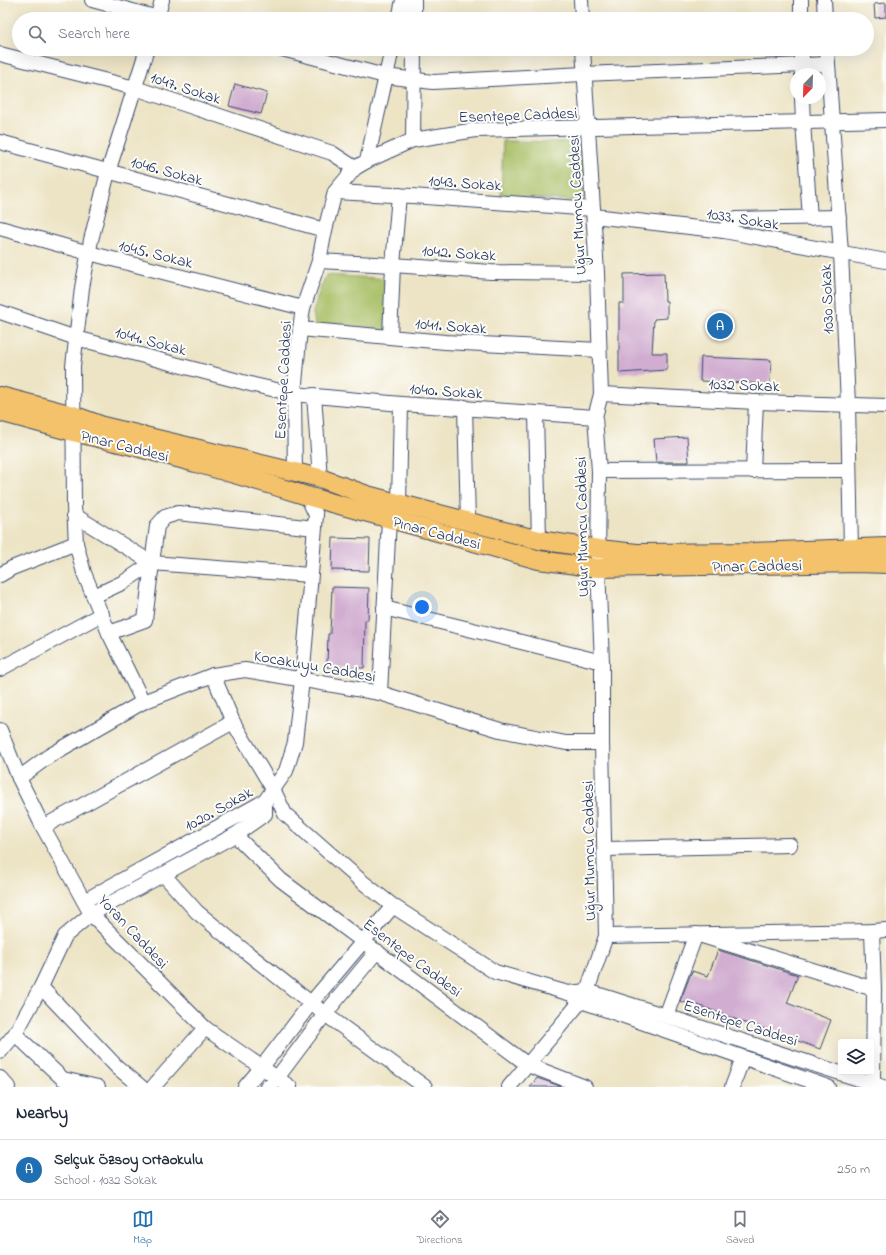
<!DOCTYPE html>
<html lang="en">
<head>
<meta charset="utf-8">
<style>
	body { margin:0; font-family:"Indie Flower",sans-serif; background:#f2f2f3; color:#1f2937 }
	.controls { position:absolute; right:12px; bottom:12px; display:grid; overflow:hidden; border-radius:4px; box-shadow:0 4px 16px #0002 }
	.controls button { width:36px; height:36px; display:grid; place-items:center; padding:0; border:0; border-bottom:1px solid #e0e1e3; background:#fff; color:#1f2937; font:20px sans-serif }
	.compass { position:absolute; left:790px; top:68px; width:36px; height:36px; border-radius:50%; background:#fff; box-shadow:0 4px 16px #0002; rotate:203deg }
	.you { position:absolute; left:422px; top:607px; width:14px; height:14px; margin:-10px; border:3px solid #fff; border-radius:50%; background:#1a73e8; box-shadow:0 0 0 6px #1a73e833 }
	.badge { display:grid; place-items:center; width:26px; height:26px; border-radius:50%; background:#1f6fb2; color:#fff; font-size:13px; font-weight:700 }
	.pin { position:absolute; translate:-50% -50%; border:2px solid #fff; box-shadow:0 1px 4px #0006 }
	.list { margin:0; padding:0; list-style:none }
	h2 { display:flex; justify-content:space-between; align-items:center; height:52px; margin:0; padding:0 16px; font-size:17px }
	h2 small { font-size:13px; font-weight:400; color:#747a83 }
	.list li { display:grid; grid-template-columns:26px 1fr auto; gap:12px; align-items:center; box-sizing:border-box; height:60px; padding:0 16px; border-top:1px solid #e0e1e3 }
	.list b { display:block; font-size:15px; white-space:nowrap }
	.list p { margin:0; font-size:13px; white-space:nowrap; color:#747a83 }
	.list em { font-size:13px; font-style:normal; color:#747a83 }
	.icon { flex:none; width:22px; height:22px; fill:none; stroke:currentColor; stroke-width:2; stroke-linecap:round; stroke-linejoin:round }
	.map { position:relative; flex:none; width:886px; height:1087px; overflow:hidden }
	.search { position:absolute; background:#fff; box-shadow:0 4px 16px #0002; left:12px; right:12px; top:12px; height:44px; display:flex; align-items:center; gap:10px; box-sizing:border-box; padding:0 14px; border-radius:22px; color:#747a83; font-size:15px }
	.sheet { height:112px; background:#fff }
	nav { display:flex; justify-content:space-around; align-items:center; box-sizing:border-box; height:56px; border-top:1px solid #e0e1e3; background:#fff; font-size:11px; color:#747a83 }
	nav a { display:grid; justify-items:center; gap:2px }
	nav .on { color:#1f6fb2 }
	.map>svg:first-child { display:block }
</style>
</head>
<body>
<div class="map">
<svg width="886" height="1087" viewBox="0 0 886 1087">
	<rect width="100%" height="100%" fill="#fdfcf7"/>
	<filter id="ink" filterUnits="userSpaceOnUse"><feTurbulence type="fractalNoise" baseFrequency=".025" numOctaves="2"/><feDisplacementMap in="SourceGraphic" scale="8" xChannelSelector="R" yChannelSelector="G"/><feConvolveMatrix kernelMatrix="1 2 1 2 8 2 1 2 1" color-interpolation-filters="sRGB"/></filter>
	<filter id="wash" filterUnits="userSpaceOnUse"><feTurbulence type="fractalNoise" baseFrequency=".012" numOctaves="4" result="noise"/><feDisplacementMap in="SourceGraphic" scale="16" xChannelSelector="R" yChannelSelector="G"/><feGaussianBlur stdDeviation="0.9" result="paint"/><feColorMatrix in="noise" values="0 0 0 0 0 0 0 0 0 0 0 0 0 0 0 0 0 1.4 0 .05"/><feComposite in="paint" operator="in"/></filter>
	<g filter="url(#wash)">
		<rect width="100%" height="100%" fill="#ede4c5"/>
		<!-- green -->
		<g fill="#a6bd62" stroke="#607660">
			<path d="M503 141 578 142 584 149V198L575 201 501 196Z"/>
			<path d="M326 275 390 279 387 331 315 326 313 312 318 295Z"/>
		</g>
		<g id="blocks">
			<!-- building -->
			<g fill="#d1add1">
				<path d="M886 3V17L875 18 874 4Z"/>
				<path d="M235 84 267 93 261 114 229 106Z"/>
				<path d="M664 273 665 301H667V318L654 319 652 353H667V370L619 373V303H624V274Z"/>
				<path d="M701 357 771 360 770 384 700 381Z"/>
				<path d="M687 437 689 462H656L654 439Z"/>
				<path d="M333 538 370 539 369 571 332 570Z"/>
				<path d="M332 587 369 588 368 620H365L364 668 327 667 328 634H330Z"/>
				<path d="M718 950 798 975 787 1003 831 1020 820 1049 757 1026 756 1027 695 1004 694 1006 680 1001 692 971 708 976Z"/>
				<path d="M537 1078 560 1086V1087H530Z"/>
			</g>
		</g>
	</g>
	<g filter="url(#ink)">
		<use href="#blocks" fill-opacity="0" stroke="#3a4a6d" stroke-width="1"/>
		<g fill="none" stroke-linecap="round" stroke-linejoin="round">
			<!-- minor casing -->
			<g stroke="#3a4a6d" stroke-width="16">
				<g id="minor">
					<path d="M92 0 162 19"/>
					<path d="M581 0 582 19"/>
					<path d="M801 0V19"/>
					<path d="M824 0 825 19"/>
					<path d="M157 19 162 0"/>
					<path d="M399 19 403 0"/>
					<path d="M414 19V0"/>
					<path d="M282 49 385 76 433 82 583 74 828 64"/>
					<path d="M802 49V74"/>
					<path d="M827 49 841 253 848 404 851 549"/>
					<path d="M0 54 135 88 332 153 355 168"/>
					<path d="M802 98 803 123 810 218"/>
					<path d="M413 140 414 49"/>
					<path d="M0 142 325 230"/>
					<path d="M367 161 392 49"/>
					<path d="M335 192 412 196 593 209"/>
					<path d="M594 216 724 231 886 261"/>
					<path d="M0 228 89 253 303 308"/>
					<path d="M724 231 730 222 736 219 839 217"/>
					<path d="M319 261 393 265 491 272 597 273"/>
					<path d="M0 312 76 338 254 385 294 394 401 404 595 417"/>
					<path d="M300 329 445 342 599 350"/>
					<path d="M390 337 393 265 399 195"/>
					<path d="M601 394 756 402 886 406"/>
					<path d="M314 395 320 478"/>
					<path d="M465 407 468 521"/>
					<path d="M536 414 539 540"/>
					<path d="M599 471 849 470"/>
					<path d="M753 471 756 402"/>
					<path d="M295 473 294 394 300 329 303 308 319 261 325 230 335 192 355 168 367 161 413 140 476 130 886 120"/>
					<path d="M399 503 401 404"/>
					<path d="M74 515 152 563"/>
					<path d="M0 575 12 568 76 543"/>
					<path d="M94 596 124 582 152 563 310 575"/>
					<path d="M384 608 602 662"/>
					<path d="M109 633 145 620 152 563 157 526 165 517 178 513 315 528"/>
					<path d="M0 669 102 614"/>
					<path d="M213 675 233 722 273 789 285 814 360 880 393 906 495 972 568 993 587 991 666 1016 883 1087"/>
					<path d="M380 693 389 519"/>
					<path d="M143 702 109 633 84 573 76 543 74 506 73 366 82 288 91 240 108 172 147 49"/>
					<path d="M0 730 19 778 43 827 91 914 205 1028 290 1087"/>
					<path d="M19 778 49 756 143 702 213 675 245 670 380 693 500 730 566 743H602"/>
					<path d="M43 827 233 722"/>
					<path d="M235 835 281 880 528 1065 585 1087"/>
					<path d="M605 849 790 845"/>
					<path d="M163 874 197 912 241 948 325 1014 425 1087"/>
					<path d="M84 901 265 801 286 771 295 742 302 680 316 515 307 496"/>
					<path d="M872 931 874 989 873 1084"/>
					<path d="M606 936 872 931 886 930"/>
					<path d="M574 997 581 1001 828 1087"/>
					<path d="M666 1016 696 934 874 989"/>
					<path d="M15 1034 63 1079 98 1087"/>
					<path d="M0 1052 15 1034 41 987"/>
					<path d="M0 1078 8 1087"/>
					<path d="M141 1087 117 1067 41 987 65 936 91 914 235 835 265 814V801"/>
					<path d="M153 1087 205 1028"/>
					<path d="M245 1087 262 1067 311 1003 393 906"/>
					<path d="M267 1087 271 1086 325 1014 377 951"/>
					<path d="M509 1087 581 1001 587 991 606 936 602 743V662L598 568 599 471 595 417 601 394 597 273 583 49"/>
					<path d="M732 1087 743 1058"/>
				</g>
			</g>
			<!-- major casing -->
			<g stroke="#3a4a6d" stroke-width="20">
				<g id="major">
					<path d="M0 396 73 415 103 426 320 478 367 495 539 540 599 549 637 553 752 552 886 547"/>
					<path d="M0 412 73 432 132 446 196 463 275 486 307 496 539 560 598 568 858 563 886 564"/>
				</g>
			</g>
			<!-- minor -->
			<use href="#minor" stroke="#fff" stroke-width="14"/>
			<!-- major -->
			<use href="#major" stroke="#f3c26a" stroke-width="18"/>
		</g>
	</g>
	<g text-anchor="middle" stroke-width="4" stroke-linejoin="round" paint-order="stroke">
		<!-- street labels -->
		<g font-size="16" fill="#1b2f5e" stroke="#fdfcf7">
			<text transform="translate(186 87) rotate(18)" y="6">1047. Sokak</text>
			<text transform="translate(518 114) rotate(-2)" y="6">Esentepe Caddesi</text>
			<text transform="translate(167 170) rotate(15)" y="6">1046. Sokak</text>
			<text transform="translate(465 182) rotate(4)" y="6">1043. Sokak</text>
			<text transform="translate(576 205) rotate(-93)" y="6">Uğur Mumcu Caddesi</text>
			<text transform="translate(743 218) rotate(9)" y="6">1033. Sokak</text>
			<text transform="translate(459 252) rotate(4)" y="6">1042. Sokak</text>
			<text transform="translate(156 253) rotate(14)" y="6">1045. Sokak</text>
			<text transform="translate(826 299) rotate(-92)" y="6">1030 Sokak</text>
			<text transform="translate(451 325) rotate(4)" y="6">1041. Sokak</text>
			<text transform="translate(151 340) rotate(15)" y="6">1044. Sokak</text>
			<text transform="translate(282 380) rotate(-87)" y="6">Esentepe Caddesi</text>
			<text transform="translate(744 384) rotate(2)" y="6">1032 Sokak</text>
			<text transform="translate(446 390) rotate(4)" y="6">1040. Sokak</text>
			<text transform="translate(125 445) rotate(14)" y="6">Pınar Caddesi</text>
			<text transform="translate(581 527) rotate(-91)" y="6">Uğur Mumcu Caddesi</text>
			<text transform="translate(437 532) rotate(15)" y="6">Pınar Caddesi</text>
			<text transform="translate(757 565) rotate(-1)" y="6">Pınar Caddesi</text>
			<text transform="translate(315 665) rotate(10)" y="6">Kocakuyu Caddesi</text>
			<text transform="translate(218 808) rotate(-29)" y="6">1020. Sokak</text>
			<text transform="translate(588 851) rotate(-91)" y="6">Uğur Mumcu Caddesi</text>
			<text transform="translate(134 931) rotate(47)" y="6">Yoran Caddesi</text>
			<text transform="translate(413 957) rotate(37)" y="6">Esentepe Caddesi</text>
			<text transform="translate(741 1022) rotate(18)" y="6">Esentepe Caddesi</text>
		</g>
	</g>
</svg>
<div class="controls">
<button><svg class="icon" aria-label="layers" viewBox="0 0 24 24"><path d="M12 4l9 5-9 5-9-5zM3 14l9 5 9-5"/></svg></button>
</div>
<svg class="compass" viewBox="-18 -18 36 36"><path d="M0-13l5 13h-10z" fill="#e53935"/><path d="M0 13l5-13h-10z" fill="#747a83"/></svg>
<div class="you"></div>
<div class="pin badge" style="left:720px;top:326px">A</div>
<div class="search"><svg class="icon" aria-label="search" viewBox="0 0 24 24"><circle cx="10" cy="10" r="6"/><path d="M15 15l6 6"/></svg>Search here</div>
</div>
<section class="sheet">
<h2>Nearby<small></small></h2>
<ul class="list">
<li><span class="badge">A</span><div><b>Selçuk Özsoy Ortaokulu</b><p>School · 1032 Sokak</p></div><em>250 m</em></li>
</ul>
</section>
<nav>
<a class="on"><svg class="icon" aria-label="map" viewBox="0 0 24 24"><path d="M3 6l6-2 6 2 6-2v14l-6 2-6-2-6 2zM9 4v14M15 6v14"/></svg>Map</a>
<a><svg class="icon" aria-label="directions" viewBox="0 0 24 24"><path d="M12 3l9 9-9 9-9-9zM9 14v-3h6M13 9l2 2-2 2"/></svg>Directions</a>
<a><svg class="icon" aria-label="saved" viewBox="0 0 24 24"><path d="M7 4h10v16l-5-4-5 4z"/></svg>Saved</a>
</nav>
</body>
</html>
